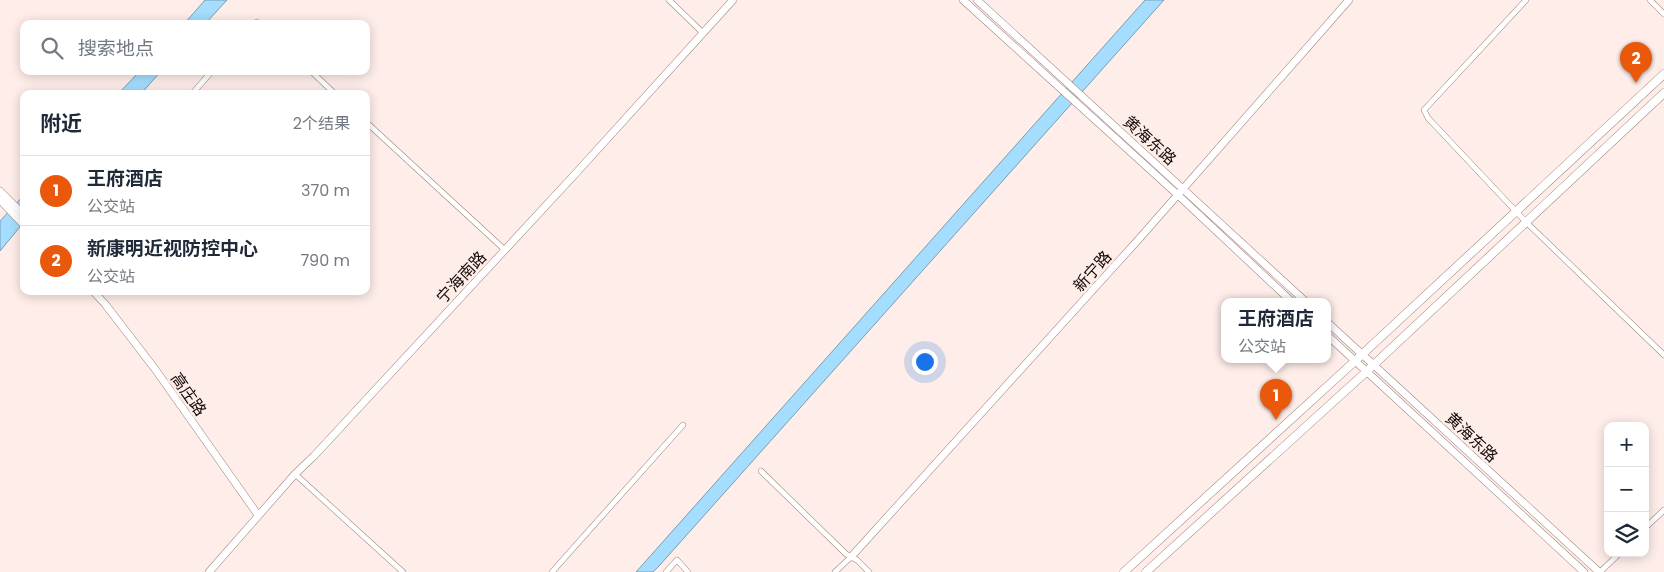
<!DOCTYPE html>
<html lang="zh">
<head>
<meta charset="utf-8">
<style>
	body { margin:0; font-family:Poppins,"Noto Sans SC",sans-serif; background:#f2f2f3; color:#1f2937 }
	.controls { position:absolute; right:15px; bottom:15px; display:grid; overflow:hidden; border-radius:10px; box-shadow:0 2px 12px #0003 }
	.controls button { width:45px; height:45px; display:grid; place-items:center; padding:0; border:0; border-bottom:1px solid #e0e1e3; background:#fff; color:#1f2937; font:25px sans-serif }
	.you { position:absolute; left:924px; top:361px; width:18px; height:18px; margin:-12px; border:4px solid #fff; border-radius:50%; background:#1a73e8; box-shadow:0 0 0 8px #1a73e833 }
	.badge { display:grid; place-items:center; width:32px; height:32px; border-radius:50%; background:#ea580c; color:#fff; font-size:16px; font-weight:700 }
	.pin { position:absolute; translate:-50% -41px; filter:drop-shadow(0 1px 2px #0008) }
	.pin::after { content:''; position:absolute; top:26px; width:18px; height:15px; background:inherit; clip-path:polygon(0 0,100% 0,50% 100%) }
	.popup { position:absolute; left:1221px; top:298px; width:110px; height:65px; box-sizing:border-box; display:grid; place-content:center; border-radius:10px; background:#fff; filter:drop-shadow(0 1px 4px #0005); font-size:16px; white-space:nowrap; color:#747a83 }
	.popup b { font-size:19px; color:#1f2937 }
	.popup::after { content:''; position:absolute; left:50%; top:100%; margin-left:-10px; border:10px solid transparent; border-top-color:#fff }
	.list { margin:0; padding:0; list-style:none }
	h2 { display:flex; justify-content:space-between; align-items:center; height:65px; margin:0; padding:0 20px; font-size:21px }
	h2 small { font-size:16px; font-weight:400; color:#747a83 }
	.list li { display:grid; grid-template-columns:32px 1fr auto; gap:15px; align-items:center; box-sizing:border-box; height:70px; padding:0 20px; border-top:1px solid #e0e1e3 }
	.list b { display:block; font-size:19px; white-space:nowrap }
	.list p { margin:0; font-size:16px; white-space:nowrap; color:#747a83 }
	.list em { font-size:16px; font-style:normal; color:#747a83 }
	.icon { flex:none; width:28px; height:28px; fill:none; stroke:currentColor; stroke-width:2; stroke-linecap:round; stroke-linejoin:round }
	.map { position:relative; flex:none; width:1664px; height:572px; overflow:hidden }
	.search { position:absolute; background:#fff; box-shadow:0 2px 12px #0003; left:20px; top:20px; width:350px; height:55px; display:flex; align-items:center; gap:12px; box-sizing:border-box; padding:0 18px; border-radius:10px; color:#747a83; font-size:19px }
	.panel { position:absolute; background:#fff; box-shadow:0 2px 12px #0003; left:20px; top:90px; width:350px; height:205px; border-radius:10px }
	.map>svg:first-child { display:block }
</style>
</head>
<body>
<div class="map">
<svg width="1664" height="572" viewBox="0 0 1664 572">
	<rect width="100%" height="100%" fill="#feede8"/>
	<!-- water -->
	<g fill="#a4ddfe" stroke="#789eb4">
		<path d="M205 0H227L205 24H184Z"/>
		<path d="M1145 0H1164L659 566 653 572H636Z"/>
		<path d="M140 71H161L141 94H118Z"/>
		<path d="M24 195V222L0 251V221Z"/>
	</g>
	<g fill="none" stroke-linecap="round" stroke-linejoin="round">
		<!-- street casing -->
		<g stroke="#9b837b" stroke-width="6">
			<g id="street">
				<path d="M669 0 703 33"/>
				<path d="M1526 0 1424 110 1428 118 1526 222 1664 355"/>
				<path d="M1650 0 1664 14"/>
				<path d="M255 24 257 22 259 24"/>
				<path d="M311 71 335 94"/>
				<path d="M192 94 212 71"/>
				<path d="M366 122 505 250"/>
				<path d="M761 471 846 554 857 560 869 572"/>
				<path d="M295 474 403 572"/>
				<path d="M1645 528 1664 510"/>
				<path d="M552 572 683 425"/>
				<path d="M666 572 677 560 688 572"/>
				<path d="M835 572 851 557"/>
				<path d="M1600 572 1620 553"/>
			</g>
		</g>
		<!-- secondary casing -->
		<g stroke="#9b837b" stroke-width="8">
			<g id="secondary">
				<path d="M963 0 1178 195 1291 301"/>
				<path d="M977 0 1305 301"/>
				<path d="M0 191 24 215"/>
				<path d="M0 200 24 225"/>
				<path d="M93 291 105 304 155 369 258 515"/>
				<path d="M1327 322 1599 572"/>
				<path d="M1327 335 1584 572"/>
				<path d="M851 557 1138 240 1349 0"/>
				<path d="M209 572 295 474 314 456 577 172 733 0"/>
			</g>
		</g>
		<!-- primary casing -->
		<g stroke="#9b837b" stroke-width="9">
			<g id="primary">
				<path d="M1124 572 1355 361 1664 74"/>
				<path d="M1146 572 1366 372 1664 93"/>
			</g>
		</g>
		<!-- street -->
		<use href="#street" stroke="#fff" stroke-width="5"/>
		<!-- secondary -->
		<use href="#secondary" stroke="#fff" stroke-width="7"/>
		<!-- primary -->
		<use href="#primary" stroke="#fff" stroke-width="8"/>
	</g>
	<g text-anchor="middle" stroke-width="5" stroke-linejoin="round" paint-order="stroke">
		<!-- street labels -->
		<g font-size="16" fill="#120a07" stroke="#feede8">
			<text transform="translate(1150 140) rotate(42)" y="6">黄海东路</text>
			<text transform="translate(1092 271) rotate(-48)" y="6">新宁路</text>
			<text transform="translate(461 277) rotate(-47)" y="6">宁海南路</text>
			<text transform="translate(189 394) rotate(55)" y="6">高庄路</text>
			<text transform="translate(1472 437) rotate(43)" y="6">黄海东路</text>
		</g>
	</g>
</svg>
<div class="controls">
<button>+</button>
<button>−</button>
<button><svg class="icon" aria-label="layers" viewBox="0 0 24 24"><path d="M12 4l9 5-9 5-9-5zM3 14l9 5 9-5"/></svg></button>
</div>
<div class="you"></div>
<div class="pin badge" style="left:1276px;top:420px">1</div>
<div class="popup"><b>王府酒店</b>公交站</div>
<div class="pin badge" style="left:1636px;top:83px">2</div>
<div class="search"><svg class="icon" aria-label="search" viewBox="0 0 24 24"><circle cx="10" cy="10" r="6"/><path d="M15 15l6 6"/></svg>搜索地点</div>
<section class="panel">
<h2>附近<small>2个结果</small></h2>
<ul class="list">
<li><span class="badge">1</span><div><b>王府酒店</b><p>公交站</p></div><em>370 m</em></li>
<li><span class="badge">2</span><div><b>新康明近视防控中心</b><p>公交站</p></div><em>790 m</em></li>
</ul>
</section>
</div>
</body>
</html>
